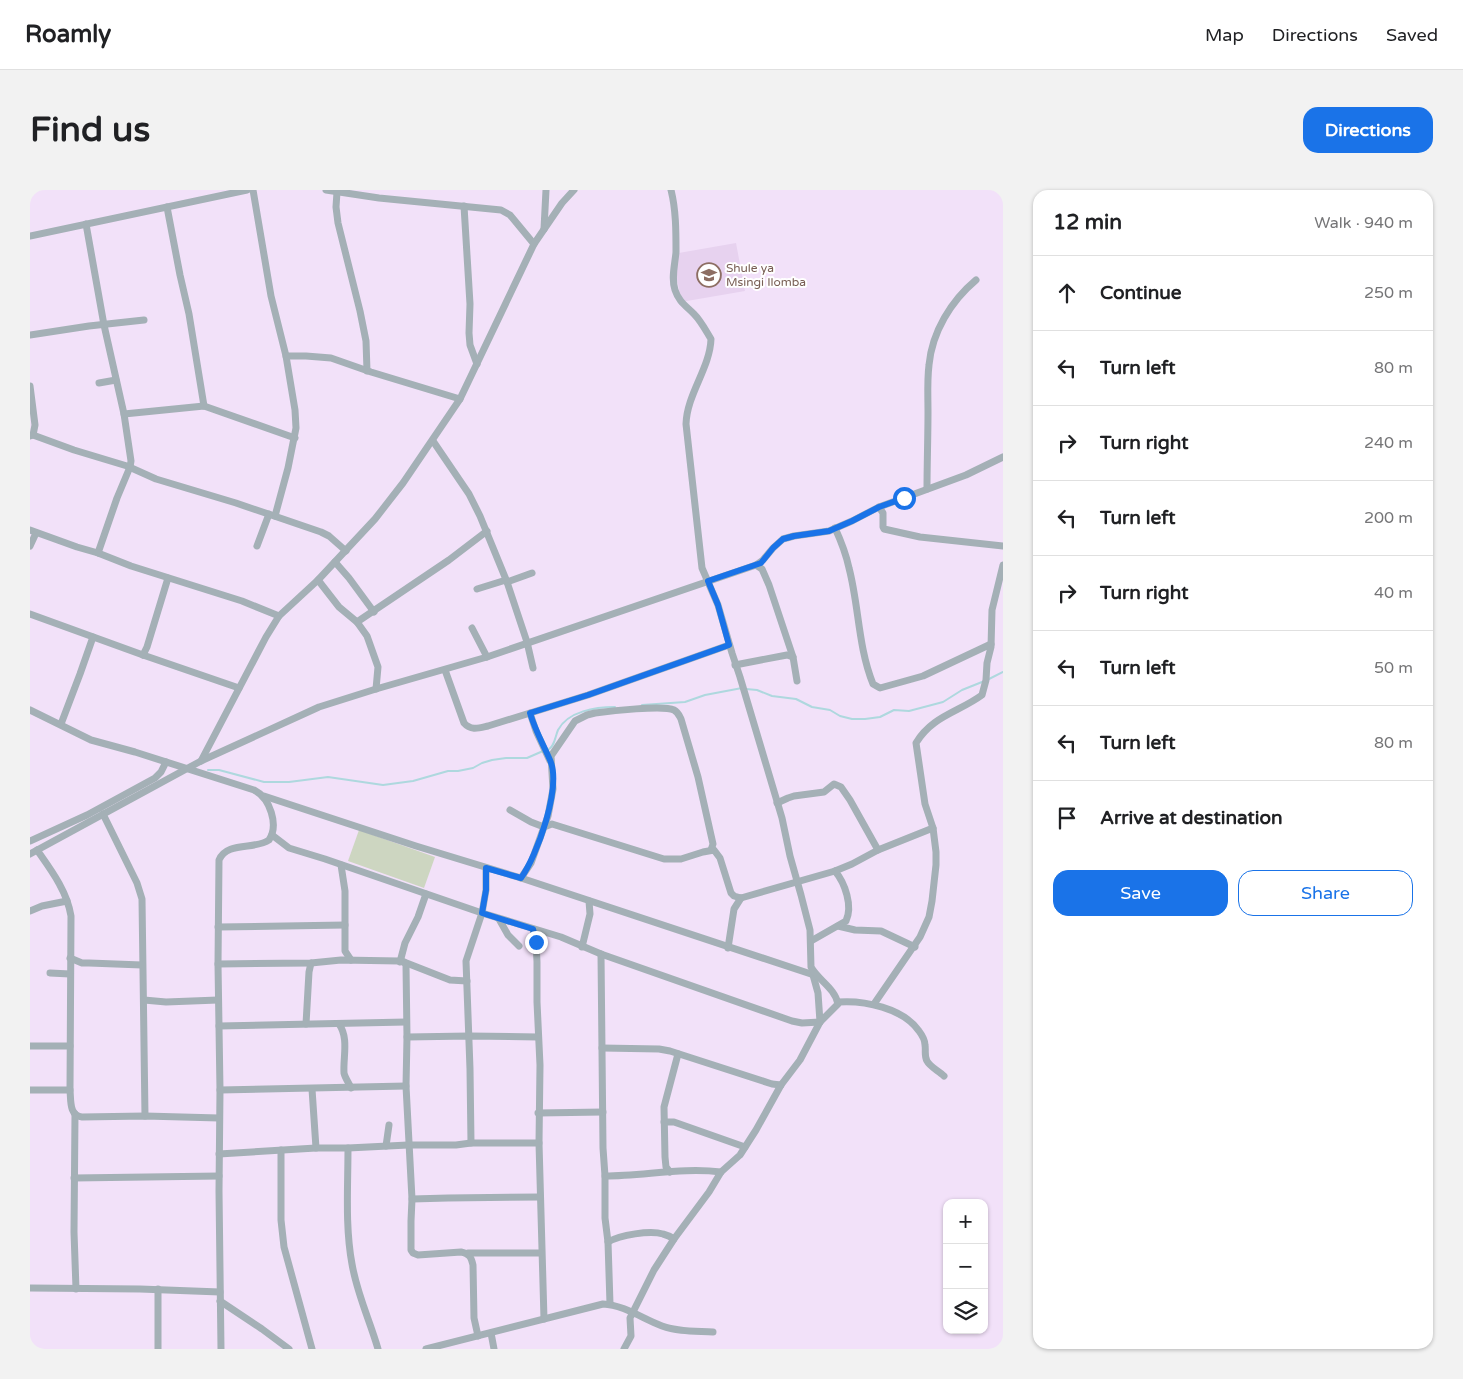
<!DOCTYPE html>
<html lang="en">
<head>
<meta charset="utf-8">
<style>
	body { margin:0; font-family:"Varela Round",sans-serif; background:#f2f2f2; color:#202124 }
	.controls { position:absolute; right:15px; bottom:15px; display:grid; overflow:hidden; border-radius:10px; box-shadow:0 1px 4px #0004 }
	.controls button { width:45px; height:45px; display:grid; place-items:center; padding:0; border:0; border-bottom:1px solid #e0e0e0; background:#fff; color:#202124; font:25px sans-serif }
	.stop { position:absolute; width:15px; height:15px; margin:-11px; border:4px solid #1a73e8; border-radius:50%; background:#fff }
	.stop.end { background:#1a73e8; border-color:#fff; box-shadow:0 1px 5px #0008 }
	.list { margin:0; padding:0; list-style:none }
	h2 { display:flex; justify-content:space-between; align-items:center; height:65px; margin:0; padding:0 20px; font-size:21px }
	h2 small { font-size:16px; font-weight:400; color:#757577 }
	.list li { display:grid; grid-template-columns:32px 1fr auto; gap:15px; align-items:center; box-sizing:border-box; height:75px; padding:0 20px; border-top:1px solid #e0e0e0 }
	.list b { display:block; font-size:19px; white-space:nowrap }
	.list em { font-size:16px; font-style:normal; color:#757577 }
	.actions { display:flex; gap:10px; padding:15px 20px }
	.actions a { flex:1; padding:11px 0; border:1px solid #1a73e8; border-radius:15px; text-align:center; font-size:18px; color:#1a73e8 }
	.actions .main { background:#1a73e8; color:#fff }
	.icon { flex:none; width:28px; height:28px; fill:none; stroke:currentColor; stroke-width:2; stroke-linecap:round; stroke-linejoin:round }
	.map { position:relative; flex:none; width:973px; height:1159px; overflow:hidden; border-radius:15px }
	header { display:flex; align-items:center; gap:30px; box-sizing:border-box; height:70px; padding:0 25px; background:#fff; border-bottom:1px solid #e0e0e0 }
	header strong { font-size:24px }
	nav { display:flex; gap:28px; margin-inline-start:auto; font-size:18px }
	.intro { display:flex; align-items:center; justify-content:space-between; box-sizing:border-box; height:120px; padding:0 30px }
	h1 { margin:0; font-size:35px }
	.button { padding:12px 22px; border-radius:15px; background:#1a73e8; color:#fff; font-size:18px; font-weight:700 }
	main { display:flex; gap:30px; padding:0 30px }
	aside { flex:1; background:#fff; border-radius:15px; box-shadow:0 1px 4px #0004 }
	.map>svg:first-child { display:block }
</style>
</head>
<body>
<header>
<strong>Roamly</strong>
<nav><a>Map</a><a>Directions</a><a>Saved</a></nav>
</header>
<div class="intro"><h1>Find us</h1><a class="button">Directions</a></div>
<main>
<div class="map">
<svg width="973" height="1159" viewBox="0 0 973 1159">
	<rect width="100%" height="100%" fill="#f2e1f9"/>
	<!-- built -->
	<path fill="#e7d2ef" d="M706 53 715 101 651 112 643 64Z"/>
	<!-- green -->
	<path fill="#cdd6c1" d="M329 640 405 667 394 698 318 671Z"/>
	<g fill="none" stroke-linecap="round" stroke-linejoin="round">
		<!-- stream -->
		<g stroke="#aed8de" stroke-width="2">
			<path d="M959 489 973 482"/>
			<path d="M716 499 727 500 742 506 766 509 782 517 800 520 810 526 822 529H835L850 527 864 520 879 521 913 512 932 500 952 492"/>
			<path d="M612 515 655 512 675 505 712 498"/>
			<path d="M518 560C525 556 525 547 528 540 538 521 566 517 585 517"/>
			<path d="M178 580H189L234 592H259L298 587 353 595 383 591 418 581H428L443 578 452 573 462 570 476 568H497L513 561"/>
		</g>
		<!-- street -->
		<g stroke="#a4b0b6" stroke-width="7">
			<path d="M223 0 241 106 256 166 265 220 266 238 258 278 245 326"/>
			<path d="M296 0 349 8 471 20 480 25 504 54"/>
			<path d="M307 2 306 17 308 33 330 121 336 151 337 181"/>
			<path d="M434 16 440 114 439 143 440 155 447 174"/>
			<path d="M137 17 150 85 159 124 174 216"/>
			<path d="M56 34 74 135 94 224 101 271 100 277 87 308 68 363"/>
			<path d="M514 39 516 0"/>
			<path d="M0 46 217 0"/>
			<path d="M0 145 59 136 114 130"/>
			<path d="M256 166H276L301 168 341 182 430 209"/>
			<path d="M69 193 86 190"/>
			<path d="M0 196 5 235 3 245"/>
			<path d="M94 224 174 216 265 248"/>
			<path d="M0 246 3 245 44 260 97 276 126 289 206 313 291 342 299 346 316 361"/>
			<path d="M403 251 439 304 450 326 477 392 497 452 503 478"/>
			<path d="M897 299C897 273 898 248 898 222 898 206 897 191 899 175 902 142 921 111 946 90"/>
			<path d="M849 317 853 323V337L854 339 890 347 973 356"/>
			<path d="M805 338C811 351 816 364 819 378 829 416 828 457 843 494L850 498 893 486 961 454"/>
			<path d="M0 340 47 357 68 363 101 376 212 411 249 426"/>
			<path d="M0 356 6 343"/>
			<path d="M227 356 239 324"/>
			<path d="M305 372 319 388 344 422"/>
			<path d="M726 375 732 379 739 395 763 467 767 491"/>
			<path d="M288 390 309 417 327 432 337 446 348 477 346 499"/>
			<path d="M477 392 502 383"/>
			<path d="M447 399 476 390"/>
			<path d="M0 424 113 465 209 498"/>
			<path d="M327 432 419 370 457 341"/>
			<path d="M442 438 457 467"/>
			<path d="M113 465 117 457 138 388"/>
			<path d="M705 475 757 465 763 467"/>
			<path d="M415 480 434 533C441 541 449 538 458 536L558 505 699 455"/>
			<path d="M0 520 61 550 105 562 224 600C240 608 249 635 239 650 225 660 197 651 189 670L188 774 190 900 189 1001 191 1159"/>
			<path d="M500 523 506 541 520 571"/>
			<path d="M31 534 50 484 63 447"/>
			<path d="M171 571 236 447 249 426 288 390 345 329 373 293 430 209 504 54 532 13 544 0"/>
			<path d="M234 606 386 656 491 688 787 786"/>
			<path d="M747 613 758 608 764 606 794 602 804 594 811 597 820 610 848 660"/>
			<path d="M480 620 501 632 514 637 518 626 523 599 521 566 545 531 557 525 565 523C580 521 633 515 644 520 648 522 649 525 651 529L668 587 683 654 681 660"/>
			<path d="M73 624 107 693 112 709 115 926"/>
			<path d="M242 645 259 658 295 669 452 723 531 747 571 764 762 831 772 833 790 832 788 803 783 785"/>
			<path d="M0 651 57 625 125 588 131 582 136 572"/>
			<path d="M7 660C21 680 37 701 41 726L40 900C41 910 39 926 52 927L115 926 189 928"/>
			<path d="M0 664 171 571 289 517 346 499 457 467 726 375 733 370 743 358 753 349 764 346 799 341 822 331 849 317 936 285 973 267"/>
			<path d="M311 675 315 701V761L321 770"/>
			<path d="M491 688 501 673 514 637 522 634 634 669H651L673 662 684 660 690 668 701 703 704 706 711 708 805 681 822 674 848 660 903 638"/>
			<path d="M0 721 12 716 37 711"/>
			<path d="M469 729 478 745 489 756"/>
			<path d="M808 736 825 740 851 741 885 757"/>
			<path d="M188 737 315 735"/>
			<path d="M503 739 506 752 507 772V812L510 875 509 953 514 1129"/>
			<path d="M781 751 816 731C823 716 815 693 805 681"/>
			<path d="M552 757 560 724 559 711"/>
			<path d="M698 758 704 719 711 708"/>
			<path d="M571 764 573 958 575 986V1028L578 1052 580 1114"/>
			<path d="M40 768 52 773H59L112 775"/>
			<path d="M370 772 375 753 388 727 396 704"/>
			<path d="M374 772 420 790 437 791"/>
			<path d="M188 774 281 773 311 770 369 771 374 772 376 775 377 847 376 896 382 1009 381 1031V1060L383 1063 388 1065 431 1062C440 1064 441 1067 443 1075L444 1128 448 1146"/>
			<path d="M20 783 40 784"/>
			<path d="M114 810 136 812 188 810"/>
			<path d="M808 812C834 810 873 818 889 841 892 845 895 851 895 855 896 860 894 866 897 871 900 877 909 881 914 886"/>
			<path d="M844 814 890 747 899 727 902 711 906 675V662L903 638 895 614 886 553C902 526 929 522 952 505L956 490 957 473 961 457 962 420 973 375"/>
			<path d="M276 834 279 782 281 773"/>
			<path d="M309 834C319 848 313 867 314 883 315 888 319 893 321 898"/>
			<path d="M189 836 376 832"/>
			<path d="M377 847 439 846 508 847"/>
			<path d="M0 856H40"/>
			<path d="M572 858 629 859 640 861 742 894 751 895"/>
			<path d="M282 899 286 958"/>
			<path d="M0 900H40"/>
			<path d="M190 900 376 896"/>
			<path d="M508 923 573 922"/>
			<path d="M45 924 44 1042 46 1099"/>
			<path d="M634 932H644L715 957"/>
			<path d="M441 953 440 879 436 771 452 723 456 700V678"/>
			<path d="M356 956 359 935"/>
			<path d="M318 958C318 997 315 1036 322 1074 327 1104 340 1131 348 1159"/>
			<path d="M251 960V1030L254 1057 282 1159"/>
			<path d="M189 964 286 958H318L378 955H426L441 953H509"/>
			<path d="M640 982 636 977 635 967 634 917 648 864"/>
			<path d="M575 986C614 986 653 977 691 982"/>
			<path d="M44 988 189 986"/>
			<path d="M382 1009 418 1008 510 1007"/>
			<path d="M578 1052C590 1045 620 1040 633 1044 637 1045 641 1047 644 1049"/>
			<path d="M438 1063H511"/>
			<path d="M0 1098 110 1099 190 1102"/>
			<path d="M128 1099V1159"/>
			<path d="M190 1111 232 1139 259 1159"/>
			<path d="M461 1143 464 1159"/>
			<path d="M396 1159 573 1114C594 1115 613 1129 632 1136 648 1142 666 1141 683 1142"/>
			<path d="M594 1159 601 1146 600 1128 624 1080 644 1049 679 1002 691 982 710 965 726 940 751 895 770 870 790 832 808 814C805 798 788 790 781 777L780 740 771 705 760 666 752 628 710 487 702 463 688 415 672 378 656 234C657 204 680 178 681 149 676 141 671 131 664 124 655 115 649 112 645 100 641 88 645 74 646 62 646 41 646 20 641 0"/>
		</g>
	</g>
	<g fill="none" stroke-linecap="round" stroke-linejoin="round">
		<!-- route -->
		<path stroke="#1a73e8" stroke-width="6" d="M506 752 503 739 452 723 456 700V678L491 688C507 666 532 597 520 570 513 554 505 540 500 523L558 505 699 455 688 415 678 391 731 373 743 358 753 349 764 346 799 341 822 331 849 317 874 308"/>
	</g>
	<!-- icons -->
	<defs>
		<g id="school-ring" transform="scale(1.25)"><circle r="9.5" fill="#fff" stroke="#8d6e63" stroke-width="1.5"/><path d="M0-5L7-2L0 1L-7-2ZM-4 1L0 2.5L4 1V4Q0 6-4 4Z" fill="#8d6e63"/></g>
	</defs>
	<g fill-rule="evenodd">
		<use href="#school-ring" x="679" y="85"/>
	</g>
	<g text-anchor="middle" stroke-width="4" stroke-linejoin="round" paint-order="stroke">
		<!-- education labels -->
		<g font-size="12" fill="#785e54" stroke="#fff" text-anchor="start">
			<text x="696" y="82">Shule ya<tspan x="696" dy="14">Msingi Ilomba</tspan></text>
		</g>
	</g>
</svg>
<div class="controls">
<button>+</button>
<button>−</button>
<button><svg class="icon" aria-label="layers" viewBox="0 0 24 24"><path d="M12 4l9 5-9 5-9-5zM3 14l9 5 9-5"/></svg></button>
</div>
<div class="stop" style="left:874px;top:308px"></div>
<div class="stop end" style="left:506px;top:752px"></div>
</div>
<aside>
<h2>12 min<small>Walk · 940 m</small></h2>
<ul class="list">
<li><svg class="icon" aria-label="ahead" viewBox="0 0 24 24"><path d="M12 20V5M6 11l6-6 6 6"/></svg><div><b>Continue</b></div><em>250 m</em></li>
<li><svg class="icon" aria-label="left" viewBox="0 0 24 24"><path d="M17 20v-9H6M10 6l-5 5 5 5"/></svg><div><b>Turn left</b></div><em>80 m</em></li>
<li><svg class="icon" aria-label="right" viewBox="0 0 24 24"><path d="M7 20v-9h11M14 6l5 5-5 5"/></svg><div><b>Turn right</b></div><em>240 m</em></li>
<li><svg class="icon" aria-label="left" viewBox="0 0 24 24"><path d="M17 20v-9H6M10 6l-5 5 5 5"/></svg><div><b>Turn left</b></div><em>200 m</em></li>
<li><svg class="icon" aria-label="right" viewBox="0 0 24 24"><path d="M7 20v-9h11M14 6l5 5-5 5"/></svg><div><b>Turn right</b></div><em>40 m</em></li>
<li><svg class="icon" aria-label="left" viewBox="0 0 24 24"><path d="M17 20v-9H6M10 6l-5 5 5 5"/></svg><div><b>Turn left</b></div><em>50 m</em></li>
<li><svg class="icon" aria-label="left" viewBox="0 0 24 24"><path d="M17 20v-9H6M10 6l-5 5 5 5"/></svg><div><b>Turn left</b></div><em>80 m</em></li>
<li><svg class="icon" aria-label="arrive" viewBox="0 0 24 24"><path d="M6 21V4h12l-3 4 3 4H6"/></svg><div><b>Arrive at destination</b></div></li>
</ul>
<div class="actions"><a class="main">Save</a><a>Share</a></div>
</aside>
</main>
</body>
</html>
